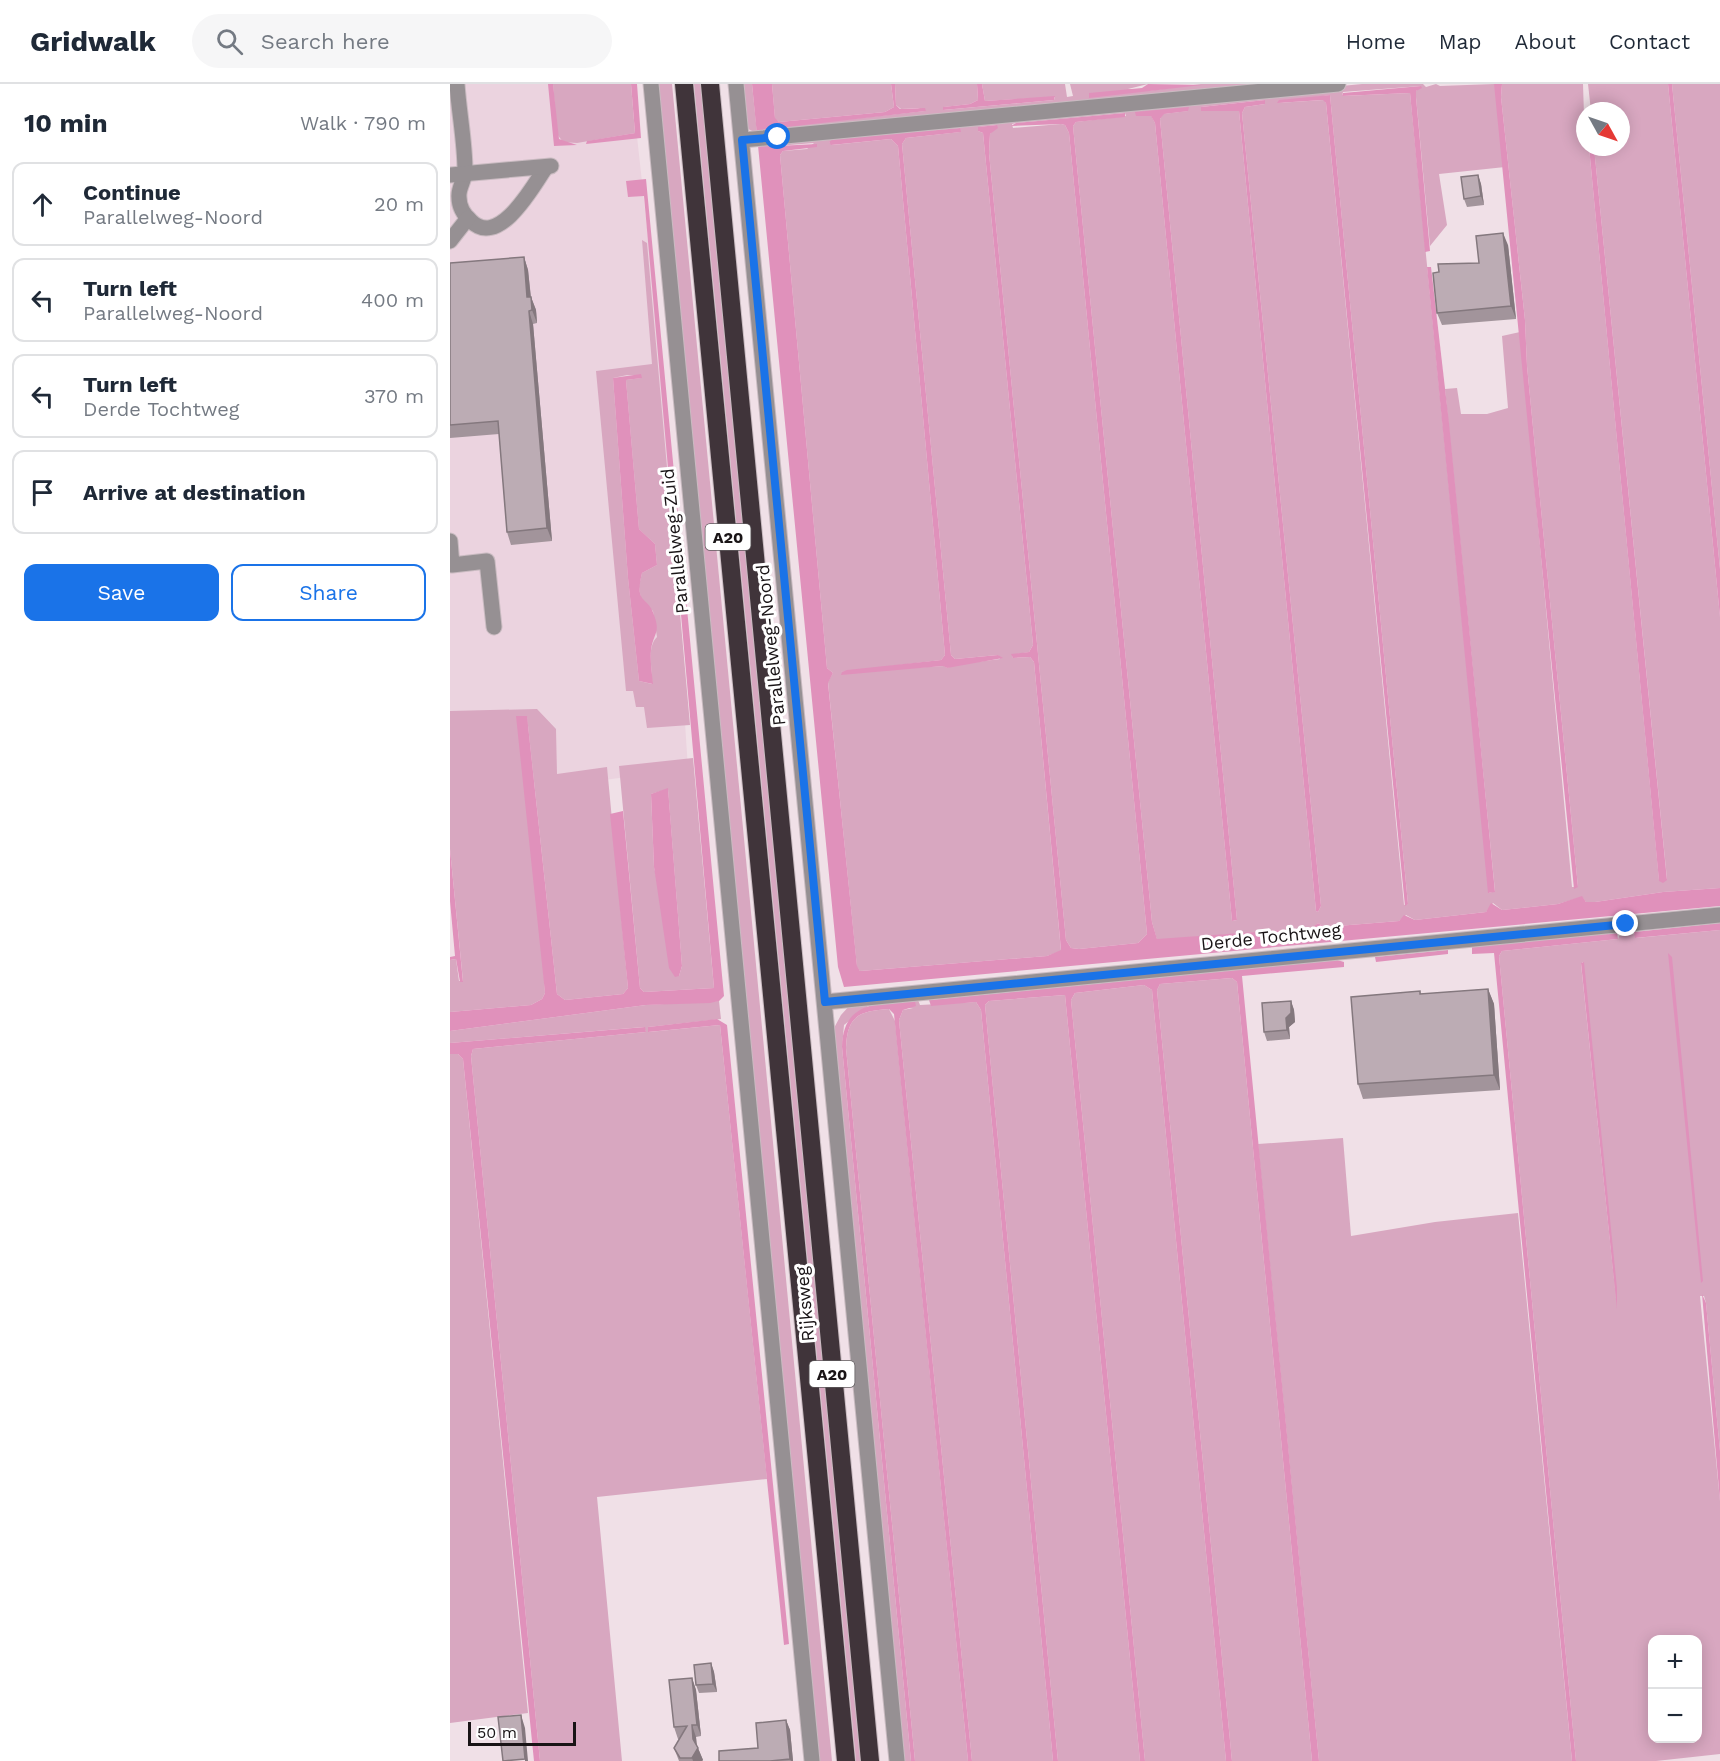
<!DOCTYPE html>
<html lang="en">
<head>
<meta charset="utf-8">
<style>
	body { margin:0; font-family:"Work Sans",sans-serif; background:#f6f6f7; color:#1f2937 }
	.controls { position:absolute; right:18px; bottom:18px; display:grid; overflow:hidden; border-radius:12px; box-shadow:0 3px 15px #0003 }
	.controls button { width:54px; height:54px; display:grid; place-items:center; padding:0; border:0; border-bottom:2px solid #e0e1e3; background:#fff; color:#1f2937; font:30px sans-serif }
	.compass { position:absolute; left:1126px; top:18px; width:54px; height:54px; border-radius:50%; background:#fff; box-shadow:0 3px 15px #0003; rotate:130deg }
	.scale { position:absolute; left:18px; bottom:15px; width:108px; box-sizing:border-box; padding-left:6px; border:3px solid #191416; border-top:0; font-size:16px; line-height:21px; white-space:nowrap; color:#191416; -webkit-text-stroke:4px #fff; paint-order:stroke }
	.stop { position:absolute; width:18px; height:18px; margin:-14px; border:4px solid #1a73e8; border-radius:50%; background:#fff }
	.stop.end { background:#1a73e8; border-color:#fff; box-shadow:0 2px 6px #0008 }
	.list { margin:0; padding:0; list-style:none }
	h2 { display:flex; justify-content:space-between; align-items:center; height:78px; margin:0; padding:0 24px; font-size:26px }
	h2 small { font-size:20px; font-weight:400; color:#747a83 }
	.list li { display:grid; grid-template-columns:39px 1fr auto; gap:18px; align-items:center; box-sizing:border-box; height:84px; margin:0 12px 12px; padding:0 12px; border:2px solid #e0e1e3; border-radius:12px }
	.list b { display:block; font-size:22px; white-space:nowrap }
	.list p { margin:0; font-size:20px; white-space:nowrap; color:#747a83 }
	.list em { font-size:20px; font-style:normal; color:#747a83 }
	.actions { display:flex; gap:12px; padding:18px 24px }
	.actions a { flex:1; padding:14px 0; border:2px solid #1a73e8; border-radius:12px; text-align:center; font-size:21px; color:#1a73e8 }
	.actions .main { background:#1a73e8; color:#fff }
	.icon { flex:none; width:33px; height:33px; fill:none; stroke:currentColor; stroke-width:2; stroke-linecap:round; stroke-linejoin:round }
	.map { position:relative; flex:none; width:1270px; height:1677px; overflow:hidden }
	header { display:flex; align-items:center; gap:36px; box-sizing:border-box; height:84px; padding:0 30px; background:#fff; border-bottom:2px solid #e0e1e3 }
	header strong { font-size:28px }
	nav { display:flex; gap:33px; margin-inline-start:auto; font-size:21px }
	.search { width:420px; height:54px; background:#f6f6f7; display:flex; align-items:center; gap:15px; box-sizing:border-box; padding:0 21px; border-radius:33px; color:#747a83; font-size:22px }
	main { display:flex }
	aside { flex:1; background:#fff }
	.map>svg:first-child { display:block }
</style>
</head>
<body>
<header>
<strong>Gridwalk</strong>
<div class="search"><svg class="icon" aria-label="search" viewBox="0 0 24 24"><circle cx="10" cy="10" r="6"/><path d="M15 15l6 6"/></svg>Search here</div>
<nav><a>Home</a><a>Map</a><a>About</a><a>Contact</a></nav>
</header>
<main>
<aside>
<h2>10 min<small>Walk · 790 m</small></h2>
<ul class="list">
<li><svg class="icon" aria-label="ahead" viewBox="0 0 24 24"><path d="M12 20V5M6 11l6-6 6 6"/></svg><div><b>Continue</b><p>Parallelweg-Noord</p></div><em>20 m</em></li>
<li><svg class="icon" aria-label="left" viewBox="0 0 24 24"><path d="M17 20v-9H6M10 6l-5 5 5 5"/></svg><div><b>Turn left</b><p>Parallelweg-Noord</p></div><em>400 m</em></li>
<li><svg class="icon" aria-label="left" viewBox="0 0 24 24"><path d="M17 20v-9H6M10 6l-5 5 5 5"/></svg><div><b>Turn left</b><p>Derde Tochtweg</p></div><em>370 m</em></li>
<li><svg class="icon" aria-label="arrive" viewBox="0 0 24 24"><path d="M6 21V4h12l-3 4 3 4H6"/></svg><div><b>Arrive at destination</b></div></li>
</ul>
<div class="actions"><a class="main">Save</a><a>Share</a></div>
</aside>
<div class="map">
<svg width="1270" height="1677" viewBox="0 0 1270 1677">
	<rect width="100%" height="100%" fill="#f0e0e7"/>
	<!-- built -->
	<path fill="#ebd3df" d="M0 0H100L187 52 213 290 238 685 93 704 0 635Z"/>
	<!-- green -->
	<g fill="#d8a7c0" fill-rule="evenodd">
		<path d="M103 0H181L185 49 127 59 113 58 107 50Z"/>
		<path d="M207 0H222L382 1677H367Z"/>
		<path d="M244 0H251L413 1677H406Z"/>
		<path d="M294 0H302L307 49 298 45Z"/>
		<path d="M322 0H441L444 23 435 28 329 38 325 35Z"/>
		<path d="M445 0H527L528 16 520 20 494 23 493 26 604 16 605 13 535 17 532 0H615L617 13 623 12 620 0H698L678 5 697 7 751 0H816L327 46V44L345 41 475 27 468 24 451 25 446 21Z"/>
		<path d="M912 0H973L976 3 986 0 990 2 1044 0 1046 3 1055 83 989 90 997 141 980 162 966 13V7L971 2 893 8 892 12 960 9 1039 809 1045 807 995 305 1007 304 1011 330H1037L1058 324 1052 252 1070 248 1122 803H1128L1077 282 1075 236 1051 13 1052 0H1133L1135 63H1139L1209 796 1217 795 1144 63H1171V27H1141L1138 0H1218L1270 533V804L1213 808 1145 818H1136L1132 813 1108 820 1052 826 1043 819 1036 828 965 836 956 831 949 837 875 843 868 839 862 844 707 856 702 838 623 42 626 38 676 32 675 29 566 39 562 40 563 44 611 40 615 41 619 49 697 850 688 859 629 865 621 864 616 856 539 69 540 50 547 41 529 43 528 47 533 49 583 561 579 568 562 571 563 574 580 573 584 578 611 867 597 872 410 887 407 883 378 598 383 589 377 584 330 71 333 67 357 65 364 59 327 62 324 58ZM880 11 958 820 954 821 876 19 874 16 827 19ZM815 16V20L795 23 792 29 871 822 868 828 866 827 789 27H751V23ZM738 27 713 30 710 35 787 836 782 837 705 39 701 31 686 32ZM510 44V48L456 54 452 60 501 571 505 575 548 571 550 575 503 581 497 584 494 582 391 588 491 576 495 571 448 62 441 55 382 61 379 58Z"/>
		<path d="M1222 0H1270V485Z"/>
		<path d="M192 156 197 159 240 641 197 644 194 623H186L183 607H176L146 287 202 280ZM177 291H191V294L176 296 189 445 205 460 207 481 192 489 189 502 191 516 203 527 207 553C196 564 203 585 202 600L189 597 178 494 163 294Z"/>
		<path d="M87 625 106 645 107 690 157 683 178 904 173 910 115 916 107 910 77 632 95 909 92 915 81 921 0 928V876L6 875 9 897H13L0 765V627Z"/>
		<path d="M243 674 264 904 194 908 190 904 169 682ZM218 705 232 882 229 892 204 783 201 710Z"/>
		<path d="M1270 846V1367L1256 1219 1254 1212H1250L1270 1417V1670L1206 1677H1126L1049 872 1052 867 1168 855 1169 852 1185 850 1186 854ZM1133 878 1167 1224 1131 880ZM1202 1556H1248V1654H1202Z"/>
		<path d="M782 894 787 898 862 1677H782L707 906 710 900Z"/>
		<path d="M694 901 702 906 776 1677H695L621 916 625 909Z"/>
		<path d="M615 911 690 1677H608L535 921 539 917Z"/>
		<path d="M468 916 470 921 526 918 531 926 603 1677H522L449 936 453 926 463 924 418 922 394 941 392 963 461 1677H453L384 944 391 931 401 920Z"/>
		<path d="M269 917 271 935 198 943 199 948 270 941 317 1395 147 1413 172 1677H90L21 972 23 965 196 948 194 943 0 959V947L196 921Z"/>
		<path d="M439 925 445 937 518 1677H465L396 964C397 931 410 927 439 925Z"/>
		<path d="M0 970H8L13 975 78 1629 0 1639Z"/>
		<path d="M893 1054 901 1152 985 1138 1068 1129 1122 1677H869L808 1060Z"/>
	</g>
	<!-- water -->
	<g fill="#e091bb">
		<path d="M98 0H103L109 55 127 61 104 62Z"/>
		<path d="M181 0H187L191 54 136 60 137 57 185 49Z"/>
		<path d="M302 0H322L325 34 329 38 435 28 444 23 441 0H445L446 21 450 25 475 24 476 27 328 44 324 58 327 62 367 60V63L333 67 330 71 377 584 383 589 378 599 407 882 410 887 597 872 611 866 584 578 580 573 563 574 561 570 579 568 583 561 533 49 528 47V43L547 41 548 44 540 50 539 69 616 856 621 864 629 865 688 859 697 850 619 49 615 41 611 40 561 42 566 39 675 29V33L626 38 623 42 702 838 707 855 861 844 868 839 875 843 949 837 954 831 965 836 1036 828 1041 819 1052 826 1108 820 1132 812 1136 818H1145L1213 808 1270 804V822L394 903 388 883Z"/>
		<path d="M527 0H532L535 17 605 12 604 16 493 26V23L520 20 528 16Z"/>
		<path d="M698 0 752 1 639 14V9L692 4Z"/>
		<path d="M1044 0H1052L1051 13 1075 236 1077 282 1128 803 1124 805Z"/>
		<path d="M1218 0H1222L1270 485V533Z"/>
		<path d="M971 2 972 4 966 7V13L980 167 975 168 960 9 892 12 893 9Z"/>
		<path d="M880 11 958 820 955 822 876 19 873 16 827 19 829 16Z"/>
		<path d="M815 16V20L795 23 792 29 871 822 868 828 866 827 789 27H751V23Z"/>
		<path d="M739 23 738 27 714 30 710 35 787 836 782 837 705 39 701 32H686L685 28Z"/>
		<path d="M510 44 511 48 456 54 452 60 501 571 505 575 548 571 553 574 497 584 493 582 391 591 392 588 397 586 491 576 495 571 448 62 441 55 381 61 379 58 383 55Z"/>
		<path d="M1139 63H1144L1217 796 1213 799 1209 797Z"/>
		<path d="M196 95 274 912 269 917 260 919 196 921 0 947V928L81 921 92 915 95 909 66 632H77L107 910 115 916 173 910 178 904 160 730 173 727 190 904 194 908 264 904 194 112 178 113 176 97Z"/>
		<path d="M977 183H981L999 339 1045 808 1038 809Z"/>
		<path d="M191 290 192 294 176 296 189 445 205 460 207 481 192 489C184 522 198 511 204 531 211 549 203 550 201 566 200 577 202 589 203 600L189 597 178 494 163 294Z"/>
		<path d="M218 704 232 882 229 892 225 893 219 884 204 783 201 710Z"/>
		<path d="M0 765 13 898H10L6 875 0 876V873L5 872 0 817Z"/>
		<path d="M1270 839V846L1185 854 1184 848Z"/>
		<path d="M1167 848 1168 855 1052 867 1049 872 1126 1677H1122L1044 869 1022 870V863Z"/>
		<path d="M998 866V870L926 878 925 873Z"/>
		<path d="M1218 869 1222 873 1253 1197 1251 1199Z"/>
		<path d="M887 876 894 878V883L792 892 869 1677H862L787 898 782 894 710 900 707 906 782 1677H776L702 906 694 901 625 909 621 916 695 1677H690L615 911 539 917 535 921 608 1677H603L531 926 526 918 481 922 479 916Z"/>
		<path d="M1134 878 1167 1204V1225L1131 879Z"/>
		<path d="M462 916 465 917 466 922 453 926 449 936 522 1677H518L444 930 439 925C410 927 397 931 396 964L465 1677H461L392 963C393 918 426 920 462 916Z"/>
		<path d="M267 935 277 941 339 1560 334 1561 270 941 198 948V943Z"/>
		<path d="M195 943 196 948 23 965 21 972 90 1677H84L13 975 8 970H0V959Z"/>
		<path d="M1252 1210 1256 1219 1270 1367V1417Z"/>
	</g>
	<g fill="none" stroke-linecap="round" stroke-linejoin="round">
		<!-- minor casing -->
		<g stroke="#c9bbc1" stroke-width="17">
			<g id="minor">
				<path d="M7 0C9 29 15 58 15 87 15 96 8 104 9 113 9 123 14 131 21 137 49 165 84 101 96 83"/>
				<path d="M201 0 362 1677"/>
				<path d="M286 0 447 1677"/>
				<path d="M292 56 888 0"/>
				<path d="M0 91 101 82"/>
				<path d="M0 157 18 134"/>
				<path d="M0 457 2 481 37 477 44 543"/>
				<path d="M375 918 1270 831"/>
			</g>
		</g>
		<!-- highway casing -->
		<g stroke="#c9bbc1" stroke-width="20">
			<g id="highway">
				<path d="M234 0 396 1677"/>
				<path d="M260 0 420 1677"/>
			</g>
		</g>
		<!-- minor -->
		<use href="#minor" stroke="#969093" stroke-width="15"/>
		<!-- highway -->
		<use href="#highway" stroke="#40343a" stroke-width="18"/>
	</g>
	<!-- wall -->
	<g fill="#a2949b">
		<path d="M1028 91 1031 100 1034 121 1017 123 1014 115Z"/>
		<path d="M1058 161 1066 235 992 241 987 229 989 188 1029 179Z"/>
		<path d="M74 173 78 186 81 213 86 226 87 239 83 240 102 457 61 461 57 448 49 350 0 354V179Z"/>
		<path d="M1038 905 1044 920 1050 1006 913 1015 908 1000 970 907 971 910Z"/>
		<path d="M841 917 844 926 845 938 839 943 840 955 817 957 814 948Z"/>
		<path d="M261 1579 264 1588 267 1608 249 1609 246 1601Z"/>
		<path d="M242 1594 246 1606 251 1652 246 1653 247 1662 253 1676 252 1677H229L224 1664 229 1655H228L224 1643Z"/>
		<path d="M336 1636 340 1646 343 1677H269L308 1664Z"/>
	</g>
	<!-- shaded-wall -->
	<g fill="#84787e">
		<path d="M1028 91 1031 100 1034 121 1031 112Z"/>
		<path d="M1053 149 1058 161 1066 235 1061 222Z"/>
		<path d="M74 173 78 186 82 226 77 213Z"/>
		<path d="M81 213 86 226 87 239 82 226Z"/>
		<path d="M79 227 83 240 102 457 97 444Z"/>
		<path d="M1038 905 1044 920 1050 1006 1044 991Z"/>
		<path d="M841 917 844 926 845 938 839 943 840 955 837 946 836 934Z"/>
		<path d="M261 1579 264 1588 267 1608 263 1600Z"/>
		<path d="M242 1594 246 1606 251 1652 247 1641Z"/>
		<path d="M71 1631 75 1644 78 1677H75V1675Z"/>
		<path d="M336 1636 340 1646 343 1677H341L340 1675Z"/>
		<path d="M242 1641 246 1653 247 1666 248 1664 253 1676 252 1677H243L242 1674 243 1655Z"/>
	</g>
	<!-- building -->
	<g fill="#bcacb4" stroke="#84787e" stroke-width="1.5">
		<path d="M1028 91 1031 112 1014 115 1011 93Z"/>
		<path d="M1053 149 1061 222 987 229 983 189 989 188 988 180 1029 179 1026 152Z"/>
		<path d="M74 173 77 213H81L82 226 79 227 97 444 57 448 48 337 0 341V179Z"/>
		<path d="M1038 905 1044 991 908 1000 901 913 970 907V910Z"/>
		<path d="M841 917V929L836 934 837 946 814 948 812 919Z"/>
		<path d="M261 1579 263 1600 246 1601 244 1581Z"/>
		<path d="M242 1594 247 1641H242L243 1655 248 1664 242 1674H230L224 1664 237 1642 224 1643 219 1596Z"/>
		<path d="M71 1631 75 1675 53 1677 48 1633Z"/>
		<path d="M336 1636 340 1675 320 1677H269V1667L308 1664 306 1639Z"/>
	</g>
	<g fill="none" stroke-linecap="round" stroke-linejoin="round">
		<!-- route -->
		<path stroke="#1a73e8" stroke-width="8" d="M328 53 292 56 375 918 1176 840"/>
	</g>
	<g text-anchor="middle" stroke-width="6" stroke-linejoin="round" paint-order="stroke">
		<!-- shield labels -->
		<g fill="#fff" stroke="#5e5a5c" stroke-width="1.5">
			<rect x="255.5" y="440" width="45" height="26" rx="4.5"/>
			<rect x="359.5" y="1277" width="45" height="26" rx="4.5"/>
		</g>
		<g font-size="16" font-weight="bold" fill="#191416">
			<text x="278" y="459">A20</text>
			<text x="382" y="1296">A20</text>
		</g>
		<!-- street labels -->
		<g font-size="18" fill="#191416" stroke="#fff">
			<text transform="translate(225 457) rotate(-96)" y="6">Parallelweg-Zuid</text>
			<text transform="translate(321 561) rotate(-96)" y="6">Parallelweg-Noord</text>
			<text transform="translate(821 853) rotate(-6)" y="6">Derde Tochtweg</text>
			<text transform="translate(355 1220) rotate(-95)" y="6">Rijksweg</text>
		</g>
	</g>
</svg>
<div class="controls">
<button>+</button>
<button>−</button>
</div>
<svg class="compass" viewBox="-18 -18 36 36"><path d="M0-13l5 13h-10z" fill="#e53935"/><path d="M0 13l5-13h-10z" fill="#747a83"/></svg>
<div class="scale">50 m</div>
<div class="stop" style="left:328px;top:53px"></div>
<div class="stop end" style="left:1176px;top:840px"></div>
</div>
</main>
</body>
</html>
